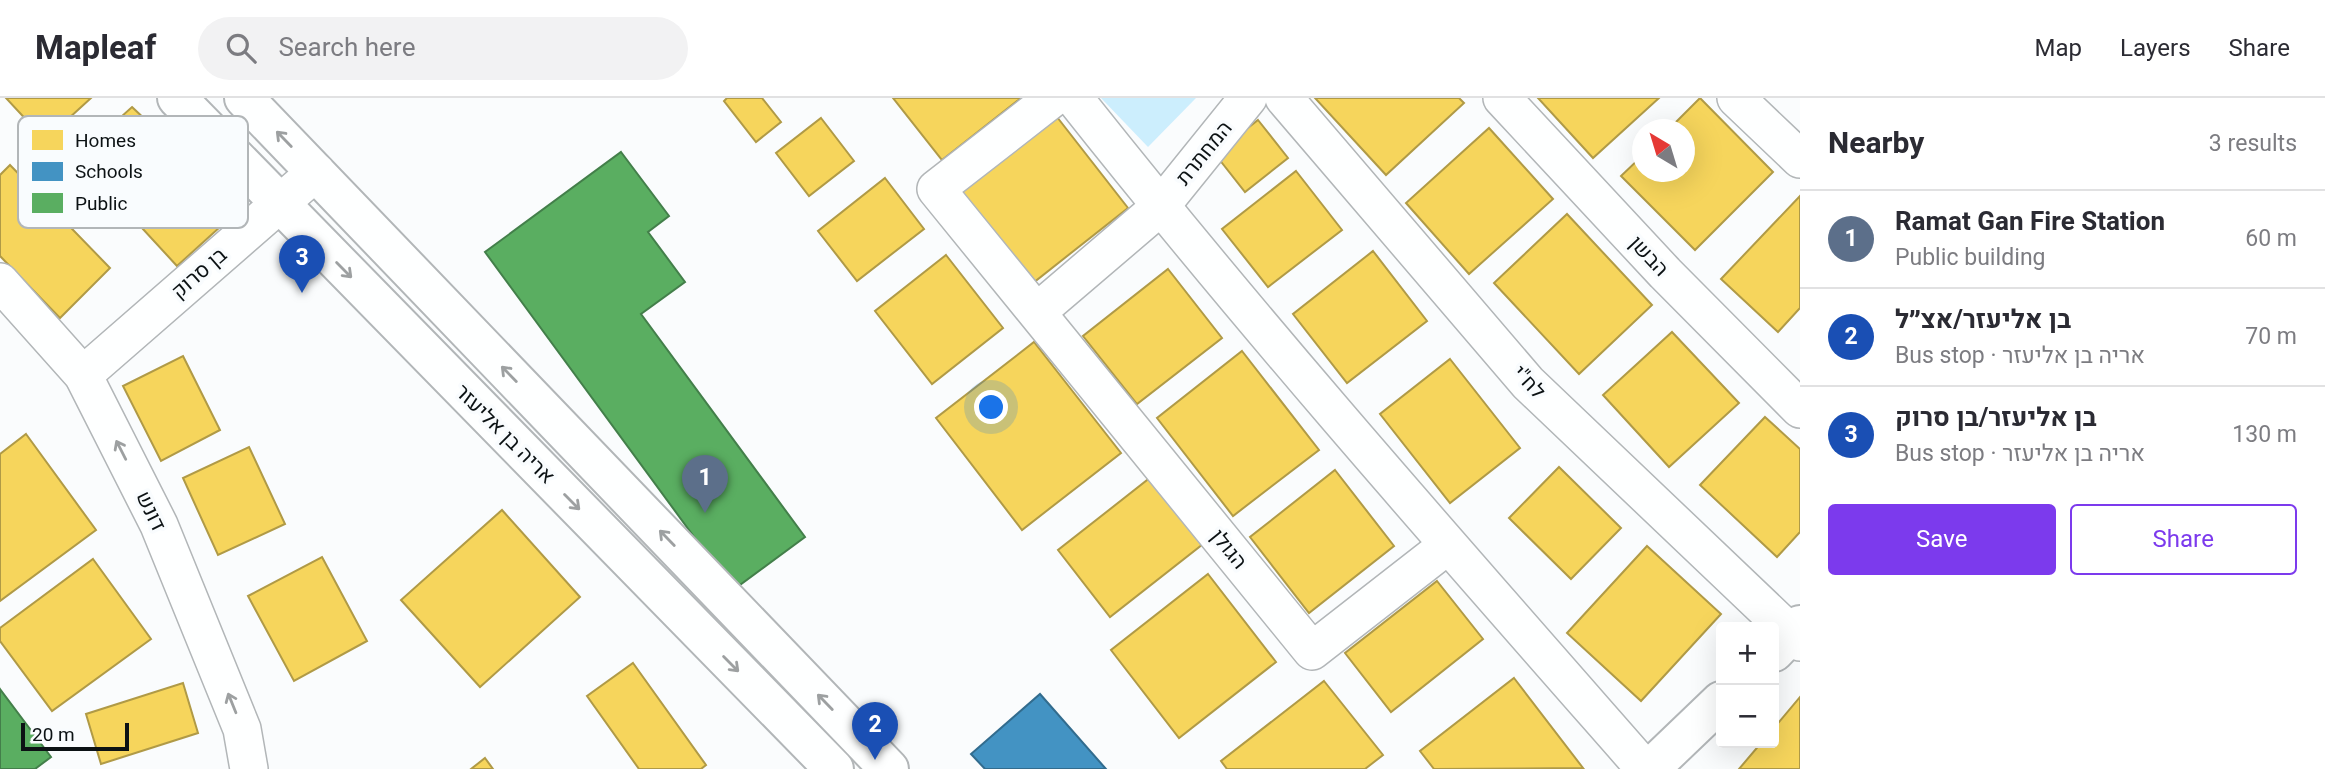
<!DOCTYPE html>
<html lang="en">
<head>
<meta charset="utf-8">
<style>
	body { margin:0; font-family:Georgia,Heebo,serif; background:#f2f2f3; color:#2b2b33 }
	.controls { position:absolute; right:21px; bottom:21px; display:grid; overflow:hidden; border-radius:7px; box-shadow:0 7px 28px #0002 }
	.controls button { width:63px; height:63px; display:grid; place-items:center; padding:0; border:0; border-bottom:2px solid #e1e1e2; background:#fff; color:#2b2b33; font:35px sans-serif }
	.compass { position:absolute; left:1632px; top:21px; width:63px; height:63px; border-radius:50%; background:#fff; box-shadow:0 7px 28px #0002; rotate:322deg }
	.scale { position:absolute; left:21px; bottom:18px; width:108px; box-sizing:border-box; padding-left:7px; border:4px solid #0c1214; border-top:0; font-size:19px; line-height:24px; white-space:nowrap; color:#0c1214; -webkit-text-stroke:5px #f9fcfe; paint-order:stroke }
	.you { position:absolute; left:992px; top:310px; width:24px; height:24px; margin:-18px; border:5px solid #fff; border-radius:50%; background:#1a73e8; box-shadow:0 0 0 10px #1a73e833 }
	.badge { display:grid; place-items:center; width:46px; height:46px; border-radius:50%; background:#7c3aed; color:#fff; font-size:23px; font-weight:700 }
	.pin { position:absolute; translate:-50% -58px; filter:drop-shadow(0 2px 4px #0008) }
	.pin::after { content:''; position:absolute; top:37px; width:24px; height:21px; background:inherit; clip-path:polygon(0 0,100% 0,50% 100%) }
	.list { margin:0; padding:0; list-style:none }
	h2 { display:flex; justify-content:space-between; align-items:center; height:91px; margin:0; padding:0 28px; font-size:30px }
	h2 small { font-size:23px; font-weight:400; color:#7c7c81 }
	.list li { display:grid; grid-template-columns:46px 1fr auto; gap:21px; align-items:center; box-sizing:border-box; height:98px; padding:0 28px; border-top:2px solid #e1e1e2 }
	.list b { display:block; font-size:26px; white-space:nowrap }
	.list p { margin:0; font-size:23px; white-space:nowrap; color:#7c7c81 }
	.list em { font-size:23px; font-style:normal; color:#7c7c81 }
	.actions { display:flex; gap:14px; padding:21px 28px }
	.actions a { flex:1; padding:16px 0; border:2px solid #7c3aed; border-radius:7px; text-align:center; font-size:24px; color:#7c3aed }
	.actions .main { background:#7c3aed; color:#fff }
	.icon { flex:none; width:38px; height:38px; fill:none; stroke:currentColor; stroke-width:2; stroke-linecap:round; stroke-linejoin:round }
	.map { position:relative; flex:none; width:1800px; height:671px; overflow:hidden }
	header { display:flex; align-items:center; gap:42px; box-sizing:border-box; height:98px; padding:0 35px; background:#fff; border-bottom:2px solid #e1e1e2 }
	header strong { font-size:33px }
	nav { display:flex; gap:38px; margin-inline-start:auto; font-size:24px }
	.search { width:490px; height:63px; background:#f2f2f3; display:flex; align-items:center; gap:18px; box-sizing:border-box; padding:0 24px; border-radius:38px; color:#7c7c81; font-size:26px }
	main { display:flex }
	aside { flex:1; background:#fff }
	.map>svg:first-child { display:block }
</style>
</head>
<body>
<header>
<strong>Mapleaf</strong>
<div class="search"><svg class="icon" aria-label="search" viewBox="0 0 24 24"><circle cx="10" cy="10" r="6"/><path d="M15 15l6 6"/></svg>Search here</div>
<nav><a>Map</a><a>Layers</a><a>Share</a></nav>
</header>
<main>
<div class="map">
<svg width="1800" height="671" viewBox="0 0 1800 671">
	<rect width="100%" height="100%" fill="#fafcfd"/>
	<!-- green -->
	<path fill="#cceefd" d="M1101 0H1196L1148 49Z"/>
	<!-- homes -->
	<g fill="#f6d55c" stroke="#b09a46" stroke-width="2">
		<path d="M6 0H91L45 42Z"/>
		<path d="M727 0H762L781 24 756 44 724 3Z"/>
		<path d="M893 0H1021L942 62Z"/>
		<path d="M1315 0H1459L1464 5 1386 77Z"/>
		<path d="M1538 0H1659L1593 60Z"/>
		<path d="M1700 0 1773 74 1695 152 1621 78 1643 57V74H1685V32H1668Z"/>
		<path d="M132 9 182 56 118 116 70 65Z"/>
		<path d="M1057 19 1128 110 1033 185 962 94Z"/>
		<path d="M821 20 854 63 809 98 776 55Z"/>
		<path d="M1258 22 1288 60 1245 94 1215 56Z"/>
		<path d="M1489 30 1553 101 1469 176 1406 105Z"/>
		<path d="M192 61 242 109 177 168 130 117Z"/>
		<path d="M10 67 110 170 60 220 0 158V77Z"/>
		<path d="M1296 73 1342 132 1268 189 1222 131Z"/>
		<path d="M885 80 924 131 857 183 818 133Z"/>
		<path d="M1800 98V210L1778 234 1721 181Z"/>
		<path d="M1567 116 1652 207 1579 276 1494 185Z"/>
		<path d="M1373 153 1427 223 1347 285 1293 216Z"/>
		<path d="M946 157 1003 230 932 286 875 213Z"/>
		<path d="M1168 171 1222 240 1137 306 1083 238Z"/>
		<path d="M1672 234 1739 305 1669 369 1603 297Z"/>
		<path d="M1034 244 1121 355 1022 432 936 320Z"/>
		<path d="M1242 253 1319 352 1233 418 1157 320Z"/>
		<path d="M183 258 220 332 161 363 123 288Z"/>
		<path d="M1450 261 1520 350 1450 405 1380 316Z"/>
		<path d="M1765 319 1800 351V434L1777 459 1700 387Z"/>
		<path d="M26 336 96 432 0 503V356Z"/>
		<path d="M249 349 285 426 218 457 183 380Z"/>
		<path d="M1559 369 1621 430 1571 481 1509 420Z"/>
		<path d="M1335 372 1394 448 1309 515 1250 439Z"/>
		<path d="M1151 379 1203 446 1110 519 1058 452Z"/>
		<path d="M502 412 580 499 480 589 401 502Z"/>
		<path d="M1647 448 1721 516 1641 603 1567 535Z"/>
		<path d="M322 459 367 543 294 583 248 498Z"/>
		<path d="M93 461 151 541 52 613 0 543V530Z"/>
		<path d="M1208 476 1276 564 1179 640 1111 552Z"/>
		<path d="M1437 483 1483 541 1391 614 1345 555Z"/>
		<path d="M633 565 706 667 701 671H639L587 598Z"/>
		<path d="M1514 580 1583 670 1434 671 1420 653Z"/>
		<path d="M1324 583 1383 657 1365 671H1227L1221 663Z"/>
		<path d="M183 585 198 635 101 666 86 616Z"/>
		<path d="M1800 599V671H1739L1761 645H1774V630Z"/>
		<path d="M485 660 493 671H471Z"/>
	</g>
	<!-- schools -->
	<path fill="#4393c3" stroke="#326c8e" stroke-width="2" d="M1040 596 1106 671H985L971 656Z"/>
	<!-- public -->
	<g fill="#5aae61" stroke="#437f4a" stroke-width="2">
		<path d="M621 54 669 118 648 134 685 184 641 216 805 439 733 492 485 154Z"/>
		<path d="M0 591 51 659 35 671H0Z"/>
	</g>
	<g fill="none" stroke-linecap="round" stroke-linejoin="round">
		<!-- street casing -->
		<g stroke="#b2b6b8" stroke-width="40">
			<g id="street">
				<path d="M1053 0 936 91 1312 553 1448 447"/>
				<path d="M1074 0C1256 230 1451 450 1645 671"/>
				<path d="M1284 0 1528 285 1800 544"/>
				<path d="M1502 0 1665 175 1800 311"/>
				<path d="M1736 0 1800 61"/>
				<path d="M0 184 83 277 159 427 242 631 249 671"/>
				<path d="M1037 214 1160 109 1248 0"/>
				<path d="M83 277 316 74"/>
			</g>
		</g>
		<!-- secondary casing -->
		<g stroke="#b2b6b8" stroke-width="42">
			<g id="secondary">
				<path d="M177 0 834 671"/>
				<path d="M244 0 889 671"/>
				<path d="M1774 554 1800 527"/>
				<path d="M1650 671 1721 603"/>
			</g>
		</g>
		<!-- street -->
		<use href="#street" stroke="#feffff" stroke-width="37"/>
		<!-- secondary -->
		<use href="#secondary" stroke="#feffff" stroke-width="38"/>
	</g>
	<!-- one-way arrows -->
	<defs><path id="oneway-shaft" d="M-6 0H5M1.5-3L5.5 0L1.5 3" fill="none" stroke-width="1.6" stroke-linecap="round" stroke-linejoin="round" transform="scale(1.75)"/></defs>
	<g stroke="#9da0a1">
		<use href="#oneway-shaft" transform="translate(284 41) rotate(-134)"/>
		<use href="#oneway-shaft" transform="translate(344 172) rotate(45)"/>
		<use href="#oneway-shaft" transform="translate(509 276) rotate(-134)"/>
		<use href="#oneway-shaft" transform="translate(121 352) rotate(-117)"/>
		<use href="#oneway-shaft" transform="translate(572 404) rotate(45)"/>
		<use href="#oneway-shaft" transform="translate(667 440) rotate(-134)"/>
		<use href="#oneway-shaft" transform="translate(731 566) rotate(45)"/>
		<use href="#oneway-shaft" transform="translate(825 604) rotate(-134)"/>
		<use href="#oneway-shaft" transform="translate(232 605) rotate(-112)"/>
	</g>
	<g text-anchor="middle" stroke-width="7" stroke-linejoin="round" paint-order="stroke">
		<!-- street labels -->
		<g font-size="21" fill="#0c1214" stroke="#f9fcfe">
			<text transform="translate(1204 55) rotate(-51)" y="7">המחתרת</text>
			<text transform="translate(1649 158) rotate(47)" y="7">הבשן</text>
			<text transform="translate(199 175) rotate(-41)" y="7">בן סרוק</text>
			<text transform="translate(1529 284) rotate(47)" y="7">לח"י</text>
			<text transform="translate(505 336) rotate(45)" y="7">אריה בן אליעזר</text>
			<text transform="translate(151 413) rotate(64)" y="7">דונש</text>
			<text transform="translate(1229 451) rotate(51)" y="7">הגולן</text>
		</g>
	</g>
	<!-- legend -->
	<rect x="18" y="18" width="230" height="112" rx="10" fill="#f9fcfe" stroke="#b2b6b8" stroke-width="2"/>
	<rect x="32" y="32" width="31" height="20" fill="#f6d55c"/>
	<rect x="32" y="64" width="31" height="19" fill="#4393c3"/>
	<rect x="32" y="95" width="31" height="20" fill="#5aae61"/>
	<g font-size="19" fill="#0c1214">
		<text x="75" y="49">Homes</text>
		<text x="75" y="80">Schools</text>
		<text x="75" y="112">Public</text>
	</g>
</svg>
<div class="controls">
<button>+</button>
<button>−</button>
</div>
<svg class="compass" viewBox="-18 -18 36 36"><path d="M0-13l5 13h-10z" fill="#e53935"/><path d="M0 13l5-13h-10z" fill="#7c7c81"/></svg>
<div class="scale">20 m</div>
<div class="you"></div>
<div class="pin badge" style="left:705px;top:415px;background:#5c6f8a">1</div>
<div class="pin badge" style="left:875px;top:662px;background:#1a4fb4">2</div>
<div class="pin badge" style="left:302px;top:195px;background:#1a4fb4">3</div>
</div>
<aside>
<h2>Nearby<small>3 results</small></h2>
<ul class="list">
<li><span class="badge" style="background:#5c6f8a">1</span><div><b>Ramat Gan Fire Station</b><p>Public building</p></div><em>60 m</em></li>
<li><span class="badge" style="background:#1a4fb4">2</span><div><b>בן אליעזר/אצ״ל</b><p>Bus stop · אריה בן אליעזר</p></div><em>70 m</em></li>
<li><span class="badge" style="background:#1a4fb4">3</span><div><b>בן אליעזר/בן סרוק</b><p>Bus stop · אריה בן אליעזר</p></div><em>130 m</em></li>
</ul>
<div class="actions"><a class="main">Save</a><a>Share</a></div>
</aside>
</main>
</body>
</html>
